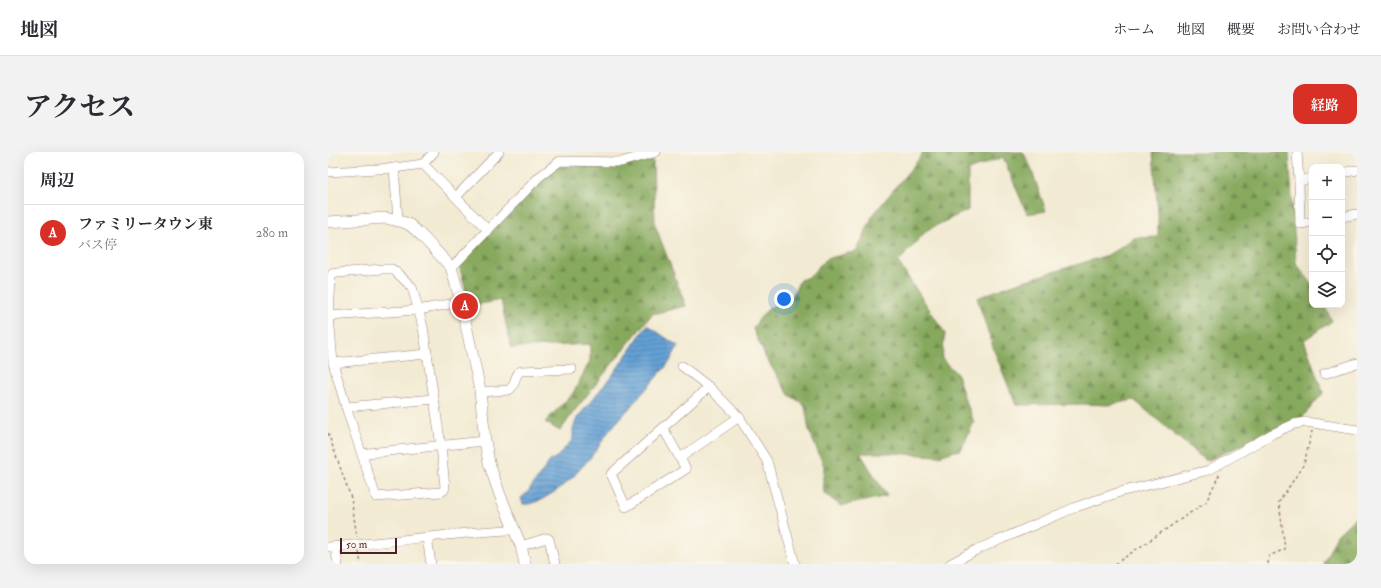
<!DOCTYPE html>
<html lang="ja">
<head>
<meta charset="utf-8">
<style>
	body { margin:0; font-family:"IM FELL Double Pica","Noto Serif JP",serif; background:#f2f2f3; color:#2b2b33 }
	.controls { position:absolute; right:12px; top:12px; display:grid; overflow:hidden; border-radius:8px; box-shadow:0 4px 16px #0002 }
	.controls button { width:36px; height:36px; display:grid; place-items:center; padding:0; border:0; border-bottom:1px solid #e1e1e2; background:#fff; color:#2b2b33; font:20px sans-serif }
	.scale { position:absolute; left:12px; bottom:10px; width:57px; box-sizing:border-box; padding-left:4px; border:2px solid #4a1f2b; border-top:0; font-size:11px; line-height:14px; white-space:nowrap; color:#4a1f2b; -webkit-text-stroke:3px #fbf7ec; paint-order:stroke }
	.you { position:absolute; left:456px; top:147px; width:14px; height:14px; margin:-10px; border:3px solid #fff; border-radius:50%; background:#1a73e8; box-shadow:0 0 0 6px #1a73e833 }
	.badge { display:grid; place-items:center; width:26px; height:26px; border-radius:50%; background:#d93025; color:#fff; font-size:13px; font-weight:700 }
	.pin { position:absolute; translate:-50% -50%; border:2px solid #fff; box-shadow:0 1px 4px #0006 }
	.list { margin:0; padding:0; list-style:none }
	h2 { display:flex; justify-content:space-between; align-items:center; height:52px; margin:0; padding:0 16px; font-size:17px }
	h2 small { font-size:13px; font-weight:400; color:#7c7c81 }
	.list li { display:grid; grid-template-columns:26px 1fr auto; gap:12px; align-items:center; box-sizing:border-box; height:56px; padding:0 16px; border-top:1px solid #e1e1e2 }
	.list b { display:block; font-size:15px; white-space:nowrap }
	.list p { margin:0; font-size:13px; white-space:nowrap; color:#7c7c81 }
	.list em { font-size:13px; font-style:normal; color:#7c7c81 }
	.icon { flex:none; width:22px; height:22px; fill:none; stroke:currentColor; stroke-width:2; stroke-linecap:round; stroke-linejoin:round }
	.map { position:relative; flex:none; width:1029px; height:412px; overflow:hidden; border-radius:12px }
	header { display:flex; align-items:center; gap:24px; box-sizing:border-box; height:56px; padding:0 20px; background:#fff; border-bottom:1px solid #e1e1e2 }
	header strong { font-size:19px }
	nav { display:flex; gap:22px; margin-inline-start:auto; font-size:14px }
	.intro { display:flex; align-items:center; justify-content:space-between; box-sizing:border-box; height:96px; padding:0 24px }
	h1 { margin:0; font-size:28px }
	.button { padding:10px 18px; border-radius:12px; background:#d93025; color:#fff; font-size:14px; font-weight:700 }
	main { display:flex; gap:24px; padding:0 24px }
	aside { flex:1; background:#fff; border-radius:12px; box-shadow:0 4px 16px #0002 }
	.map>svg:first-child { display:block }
</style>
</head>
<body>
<header>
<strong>地図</strong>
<nav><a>ホーム</a><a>地図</a><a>概要</a><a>お問い合わせ</a></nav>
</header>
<div class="intro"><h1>アクセス</h1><a class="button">経路</a></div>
<main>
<aside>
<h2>周辺<small></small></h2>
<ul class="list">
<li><span class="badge">A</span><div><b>ファミリータウン東</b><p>バス停</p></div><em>280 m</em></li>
</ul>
</aside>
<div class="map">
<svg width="1029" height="412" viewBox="0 0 1029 412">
	<defs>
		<pattern id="forest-firs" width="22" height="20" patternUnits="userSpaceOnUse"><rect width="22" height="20" fill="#86a95d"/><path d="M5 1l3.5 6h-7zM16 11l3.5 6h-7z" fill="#70894d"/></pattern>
		<pattern id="water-rules" width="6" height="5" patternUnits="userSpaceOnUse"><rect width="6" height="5" fill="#63a0d4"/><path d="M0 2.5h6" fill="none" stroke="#5482ac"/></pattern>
	</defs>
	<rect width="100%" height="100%" fill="#fbf7ec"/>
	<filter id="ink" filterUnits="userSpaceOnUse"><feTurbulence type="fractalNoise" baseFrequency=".025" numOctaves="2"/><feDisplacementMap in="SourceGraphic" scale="8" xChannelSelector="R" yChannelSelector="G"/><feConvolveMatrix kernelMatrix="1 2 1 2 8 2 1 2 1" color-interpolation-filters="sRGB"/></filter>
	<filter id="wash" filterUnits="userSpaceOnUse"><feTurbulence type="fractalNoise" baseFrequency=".012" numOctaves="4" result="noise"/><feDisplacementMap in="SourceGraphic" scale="16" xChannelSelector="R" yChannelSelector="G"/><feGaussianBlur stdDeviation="0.9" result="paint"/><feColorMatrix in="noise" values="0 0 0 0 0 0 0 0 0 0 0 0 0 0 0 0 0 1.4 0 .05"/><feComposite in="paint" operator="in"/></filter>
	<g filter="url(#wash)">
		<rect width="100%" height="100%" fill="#f2ead2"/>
		<!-- forest -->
		<g fill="url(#forest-firs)" stroke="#686444">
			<path d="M595 0H695L701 11 718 59 699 62 675 5 640 18V58L599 78 570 110 617 181 614 207 629 222 635 242 646 270 633 298 627 299 611 304 563 301H532L559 344 513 354 496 341 495 327 496 314 481 279 477 253 461 243 438 206 425 177C437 156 443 155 464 145L472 128 481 125 498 107 529 99 545 63 590 8Z"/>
			<path d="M825 0H961L968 111 984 132V153H996L1004 169 976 188 995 241 974 266 878 309 806 248 780 253 757 252 688 253 667 201 649 146 683 133 780 103 806 86 830 85V62Z"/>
			<path d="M325 9 327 73 358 154 324 162 244 262 232 279 217 270 245 241 262 209V192L183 196 173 148 142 154 131 113 213 27 229 14 294 13Z"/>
			<path d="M1029 364V412H995L1009 383Z"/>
		</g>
		<!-- water -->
		<path fill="url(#water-rules)" stroke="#566080" d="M319 173 350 194 341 211 281 279 263 305 244 326 228 339 213 348 201 352H195L193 346 199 341 222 309 230 304 245 287V276L249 266 286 221Z"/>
	</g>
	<g filter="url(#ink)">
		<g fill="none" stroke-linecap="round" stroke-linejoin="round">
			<!-- minor casing -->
			<g stroke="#9e847e" stroke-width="10">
				<g id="minor">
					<path d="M969 0 971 29 972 72 984 70"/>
					<path d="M95 12 160 78"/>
					<path d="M66 16 70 68"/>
					<path d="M0 20 66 16 95 12 106 0"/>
					<path d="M1014 21 1029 18"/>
					<path d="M971 29 984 26"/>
					<path d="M128 45 171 0"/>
					<path d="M1014 65 1029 62"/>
					<path d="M123 115 129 110 211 25 232 9 293 10 328 0"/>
					<path d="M54 117H64L68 120 84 135 86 142 95 175 106 247 113 294 117 335 116 338 113 340 48 345 19 258 5 211 1 164 3 126 4 122 9 121Z"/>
					<path d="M1 164 90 158 133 150"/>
					<path d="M5 211 99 202"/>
					<path d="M354 214 381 235 411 265 439 309 467 412"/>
					<path d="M996 222 1029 211"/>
					<path d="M152 240 181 238C189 233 185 223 193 219L244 217"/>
					<path d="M18 255 106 247"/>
					<path d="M335 276 358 317 298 355 283 322 381 235"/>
					<path d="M35 303 40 301 157 289"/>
					<path d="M352 306 411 265"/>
					<path d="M99 385 103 412"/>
					<path d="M193 394 219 386 221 387 227 412"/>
					<path d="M0 395C60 391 120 381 180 378L186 376"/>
					<path d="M7 395 10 412"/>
					<path d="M622 412 648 398 748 355 792 340 881 318 944 282 966 272 978 270 1029 278"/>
				</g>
			</g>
			<!-- tertiary casing -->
			<g stroke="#9e847e" stroke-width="12">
				<path id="tertiary" d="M0 70 57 66 75 70 82 73 92 82 123 115 133 150 152 238 157 289 161 311 172 343 193 394 197 412"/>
			</g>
			<!-- path -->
			<g stroke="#9e847e" stroke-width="1.5" stroke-dasharray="3 3" stroke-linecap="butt">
				<path d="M0 281 23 346 29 385"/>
				<path d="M31 400 33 412"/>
				<path d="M787 412 878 350 892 321"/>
				<path d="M940 412 941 404 957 397 951 350 976 312 984 279"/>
			</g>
			<!-- minor -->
			<use href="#minor" stroke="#fff" stroke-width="9"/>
			<!-- tertiary -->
			<use href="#tertiary" stroke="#fff" stroke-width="11"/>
		</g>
	</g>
</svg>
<div class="controls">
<button>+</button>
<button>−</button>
<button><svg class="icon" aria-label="locate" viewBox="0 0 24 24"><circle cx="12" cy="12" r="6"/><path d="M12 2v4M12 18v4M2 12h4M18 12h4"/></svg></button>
<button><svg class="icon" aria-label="layers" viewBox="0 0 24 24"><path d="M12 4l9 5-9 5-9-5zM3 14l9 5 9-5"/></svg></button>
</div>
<div class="scale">50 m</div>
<div class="you"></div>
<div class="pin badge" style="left:137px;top:154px">A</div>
</div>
</main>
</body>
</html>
